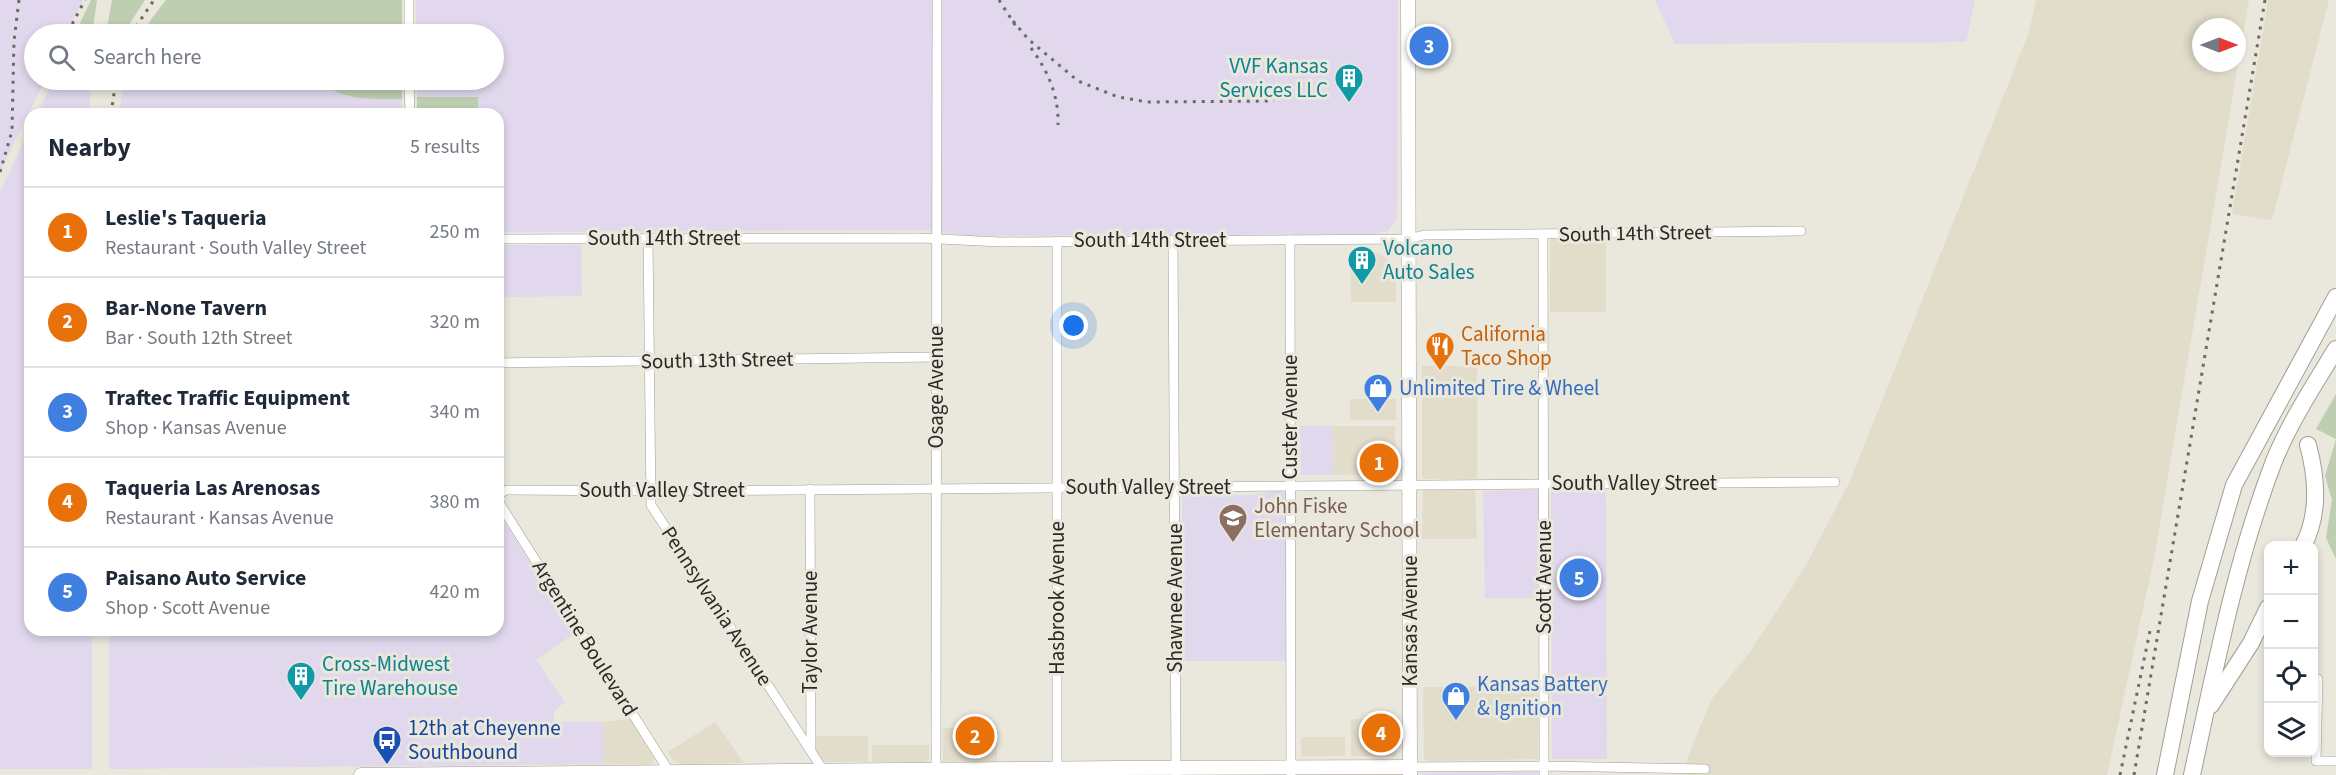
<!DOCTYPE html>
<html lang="en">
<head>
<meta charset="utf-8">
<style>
	body { margin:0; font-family:"Source Sans 3",sans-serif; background:#f6f6f7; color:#1f2937 }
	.controls { position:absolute; right:18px; bottom:18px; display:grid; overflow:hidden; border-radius:12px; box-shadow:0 3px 9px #0003 }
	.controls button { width:54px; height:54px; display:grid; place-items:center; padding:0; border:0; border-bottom:2px solid #e0e1e3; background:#fff; color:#1f2937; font:30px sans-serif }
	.compass { position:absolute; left:2192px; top:18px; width:54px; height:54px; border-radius:50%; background:#fff; box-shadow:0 3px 9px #0003; rotate:90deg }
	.you { position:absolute; left:1074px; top:326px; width:21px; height:21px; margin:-15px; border:4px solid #fff; border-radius:50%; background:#1a73e8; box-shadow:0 0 0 9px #1a73e833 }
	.badge { display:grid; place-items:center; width:39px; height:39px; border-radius:50%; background:#7c3aed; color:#fff; font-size:20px; font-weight:700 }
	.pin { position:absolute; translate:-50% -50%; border:3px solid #fff; box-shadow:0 2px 6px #0006 }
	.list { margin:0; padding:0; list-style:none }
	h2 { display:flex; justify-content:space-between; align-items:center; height:78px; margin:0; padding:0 24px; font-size:26px }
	h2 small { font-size:20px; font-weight:400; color:#747a83 }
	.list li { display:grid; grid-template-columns:39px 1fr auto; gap:18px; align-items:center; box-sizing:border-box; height:90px; padding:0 24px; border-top:2px solid #e0e1e3 }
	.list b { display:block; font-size:22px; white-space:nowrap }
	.list p { margin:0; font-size:20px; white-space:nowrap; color:#747a83 }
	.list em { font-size:20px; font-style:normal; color:#747a83 }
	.icon { flex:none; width:33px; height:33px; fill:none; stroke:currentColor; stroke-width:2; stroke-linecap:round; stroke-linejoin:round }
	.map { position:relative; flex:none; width:2336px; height:775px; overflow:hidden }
	.search { position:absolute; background:#fff; box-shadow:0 3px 9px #0003; left:24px; top:24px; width:480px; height:66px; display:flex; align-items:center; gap:15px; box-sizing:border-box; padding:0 21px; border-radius:33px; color:#747a83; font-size:22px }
	.panel { position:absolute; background:#fff; box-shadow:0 3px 9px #0003; left:24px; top:108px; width:480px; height:528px; border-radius:18px }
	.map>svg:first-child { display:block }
</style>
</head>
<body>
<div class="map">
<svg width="2336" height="775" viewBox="0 0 2336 775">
	<rect width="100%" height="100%" fill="#eae7dc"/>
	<!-- built -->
	<g fill="#e2dcca" fill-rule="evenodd">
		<path d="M2036 0H2249L2154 558 2107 775H1688L1687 759 1711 700 1750 652 1805 567 1849 483 2029 32ZM2201 27H2237V63H2201Z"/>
		<path d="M2268 0H2329L2272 220 2232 214Z"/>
		<path d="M1551 239H1606V312H1550V241Z"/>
		<path d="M1350 252H1376L1396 266V302H1351Z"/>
		<path d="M1422 366H1477V479H1425L1422 477Z"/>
		<rect x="1350" y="399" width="46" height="21"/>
		<path d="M1332 426H1395V474L1333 475Z"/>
		<path d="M1475 489 1477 539H1422L1423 490Z"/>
		<path d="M1485 681H1538V759L1430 761 1424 759 1423 687H1484Z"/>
		<path d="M630 719 654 758 653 763 649 765 603 764V722Z"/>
		<rect x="1351" y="719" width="45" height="37"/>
		<path d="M715 722 744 763 684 764 674 762 668 752Z"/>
		<path d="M943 728H997V763L943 761Z"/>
		<path d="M816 736H868V762H824L816 751Z"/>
		<rect x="1301" y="737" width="44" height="19"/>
		<path d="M872 745H929V758L926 762H872Z"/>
	</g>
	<!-- industrial -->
	<g fill="#e1d8ed">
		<path d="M0 0H83L66 34H34V80H45L0 171Z"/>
		<path d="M416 0H1398L1397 218 1388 231 1375 234 971 236 921 230 498 232V114H478V97H417V80H494V34H416Z"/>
		<path d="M1655 0H1975L1966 42 1675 44Z"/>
		<path d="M53 80H90V114H37Z"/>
		<path d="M124 80H320L361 99H402V114H119Z"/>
		<path d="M30 129V630H92V769H0V192Z"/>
		<path d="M498 245H581L582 296 498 297Z"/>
		<path d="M1538 490V598H1485L1483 491Z"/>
		<path d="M1551 492H1606L1607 759H1552Z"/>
		<path d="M498 512 575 633 536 660 565 702 554 711V722H603V764L109 769V630H498Z"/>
		<path d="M1538 772V775H1422V773Z"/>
	</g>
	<!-- education -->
	<g fill="#e0d9ee">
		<path d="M1300 426H1332L1333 475H1301Z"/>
		<path d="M1273 491H1282L1286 494V661H1181L1182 495 1192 492 1199 496 1252 495Z"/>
	</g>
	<!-- green -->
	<g fill="#beceb1">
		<path d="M91 0H97L92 34H75Z"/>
		<path d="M112 0H145L123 34H106Z"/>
		<path d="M166 0H402V34H143L152 18Z"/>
		<path d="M320 80H402V99C374 99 341 102 320 80Z"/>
		<rect x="417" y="97" width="61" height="17"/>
		<path d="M2336 394V559L2326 538 2332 500 2325 476 2336 439 2316 429Z"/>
	</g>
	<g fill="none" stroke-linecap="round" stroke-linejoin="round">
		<!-- street casing -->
		<g stroke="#a19e94" stroke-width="10">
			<g id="street">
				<path d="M409 0V34"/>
				<path d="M409 80 410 114"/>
				<path d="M1543 235 1544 775"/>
				<path d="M648 238 651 505 825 773"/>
				<path d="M498 239 920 238 1000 242 1409 239 1424 235 1801 231"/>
				<path d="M1173 240 1176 775"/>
				<path d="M1290 240 1291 775"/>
				<path d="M1057 241V773"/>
				<path d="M498 363 935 357"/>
				<path d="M810 489 811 749"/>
				<path d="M498 494 507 490 650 491 1835 482"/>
				<path d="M498 501 670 773"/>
				<path d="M2318 679 2316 761H2336"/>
				<path d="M1410 767 1544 766 1705 769"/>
				<path d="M936 770 937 0"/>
			</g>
		</g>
		<!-- secondary casing -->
		<g stroke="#a19e94" stroke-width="15">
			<g id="secondary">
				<path d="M1408 0 1410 775"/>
				<path d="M361 775 1116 768 1410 767"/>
			</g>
		</g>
		<!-- highway casing -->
		<g stroke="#a19e94" stroke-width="18">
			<g id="highway">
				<path d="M2303 546C2320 514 2317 478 2308 445"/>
				<path d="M2211 705 2251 643 2268 608"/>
				<path d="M2165 775 2200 601 2234 485 2336 297"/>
				<path d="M2192 775C2215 669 2235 563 2274 461 2290 422 2314 385 2336 349"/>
			</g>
		</g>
		<!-- street -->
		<use href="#street" stroke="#fff" stroke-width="9"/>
		<!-- secondary -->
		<use href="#secondary" stroke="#fff" stroke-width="14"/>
		<!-- highway -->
		<use href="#highway" stroke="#fff" stroke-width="16"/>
		<!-- rail -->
		<g stroke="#6b6a63" stroke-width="3" stroke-dasharray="3 6" stroke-linecap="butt">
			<path d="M999 0 1017 28"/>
			<path d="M1013 21 1028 39 1078 81 1118 97 1147 102 1274 101"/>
			<path d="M68 32 85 0"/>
			<path d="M131 34 154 0"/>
			<path d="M1031 48C1048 71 1059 96 1058 125"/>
			<path d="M111 114 116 80"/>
			<path d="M0 172 12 131 14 41 19 0"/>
			<path d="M2120 775 2151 626"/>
			<path d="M2134 775 2265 0"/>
		</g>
	</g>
	<!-- icons -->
	<defs>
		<g id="building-pin" transform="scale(1.5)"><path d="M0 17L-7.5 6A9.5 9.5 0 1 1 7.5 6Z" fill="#0f9aa8" stroke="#eae7dc"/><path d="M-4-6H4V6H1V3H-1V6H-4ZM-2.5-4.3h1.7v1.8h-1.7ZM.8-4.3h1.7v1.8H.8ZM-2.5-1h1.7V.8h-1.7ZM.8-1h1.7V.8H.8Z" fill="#fff"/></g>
		<g id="restaurant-pin" transform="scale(1.5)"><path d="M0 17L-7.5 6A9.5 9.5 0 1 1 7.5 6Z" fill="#e8710a" stroke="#eae7dc"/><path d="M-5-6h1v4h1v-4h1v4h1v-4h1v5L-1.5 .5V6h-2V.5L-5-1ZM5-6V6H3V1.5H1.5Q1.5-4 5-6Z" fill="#fff"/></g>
		<g id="shop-pin" transform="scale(1.5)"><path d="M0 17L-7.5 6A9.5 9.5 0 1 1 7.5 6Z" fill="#3f7fe0" stroke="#eae7dc"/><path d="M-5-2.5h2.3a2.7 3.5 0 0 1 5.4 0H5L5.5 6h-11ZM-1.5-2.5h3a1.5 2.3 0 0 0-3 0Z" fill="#fff"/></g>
		<g id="school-pin" transform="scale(1.5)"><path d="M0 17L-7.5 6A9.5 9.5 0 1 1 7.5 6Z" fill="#8d6e63" stroke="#eae7dc"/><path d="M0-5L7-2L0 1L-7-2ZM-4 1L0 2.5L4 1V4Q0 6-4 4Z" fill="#fff"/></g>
		<g id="bus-pin" transform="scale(1.5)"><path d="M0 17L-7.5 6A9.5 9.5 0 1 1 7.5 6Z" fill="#1a4fb4" stroke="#eae7dc"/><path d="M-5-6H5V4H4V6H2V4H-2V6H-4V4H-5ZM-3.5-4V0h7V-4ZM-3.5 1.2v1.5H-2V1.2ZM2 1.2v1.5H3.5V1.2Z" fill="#fff"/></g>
	</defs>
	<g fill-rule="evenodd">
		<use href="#building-pin" x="1349" y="78"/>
		<use href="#building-pin" x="1362" y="260"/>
		<use href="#restaurant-pin" x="1440" y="346"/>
		<use href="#shop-pin" x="1378" y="388"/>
		<use href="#school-pin" x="1233" y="518"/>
		<use href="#building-pin" x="301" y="676"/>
		<use href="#shop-pin" x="1456" y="696"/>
		<use href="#bus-pin" x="387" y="740"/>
	</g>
	<g text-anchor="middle" stroke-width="6" stroke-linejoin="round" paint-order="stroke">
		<!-- culture labels -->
		<g font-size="21" fill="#0d838f" stroke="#eae7dc" text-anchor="start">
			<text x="1328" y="73" text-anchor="end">VVF Kansas<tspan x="1328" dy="24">Services LLC</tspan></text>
			<text x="1383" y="255">Volcano<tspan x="1383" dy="24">Auto Sales</tspan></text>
			<text x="322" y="671">Cross-Midwest<tspan x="322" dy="24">Tire Warehouse</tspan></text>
		</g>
		<!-- street labels -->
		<g font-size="21" fill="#2a2925" stroke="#eae7dc">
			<text transform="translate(1635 233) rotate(-1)" y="7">South 14th Street</text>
			<text x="664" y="245">South 14th Street</text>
			<text x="1150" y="247">South 14th Street</text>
			<text transform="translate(717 360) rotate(-1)" y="7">South 13th Street</text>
			<text transform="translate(936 387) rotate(-90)" y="7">Osage Avenue</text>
			<text transform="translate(1290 417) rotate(-90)" y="7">Custer Avenue</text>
			<text x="1634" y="490">South Valley Street</text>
			<text x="1148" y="494">South Valley Street</text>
			<text x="662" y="497">South Valley Street</text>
			<text transform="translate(1544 577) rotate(-90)" y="7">Scott Avenue</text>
			<text transform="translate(1057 598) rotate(-90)" y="7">Hasbrook Avenue</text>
			<text transform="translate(1175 598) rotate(-90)" y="7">Shawnee Avenue</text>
			<text transform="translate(717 606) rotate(57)" y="7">Pennsylvania Avenue</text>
			<text transform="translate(1410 621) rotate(-90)" y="7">Kansas Avenue</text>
			<text transform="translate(810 632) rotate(-90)" y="7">Taylor Avenue</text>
			<text transform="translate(585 638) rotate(58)" y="7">Argentine Boulevard</text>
		</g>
		<!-- food labels -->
		<g font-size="21" fill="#c56008" stroke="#eae7dc" text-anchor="start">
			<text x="1461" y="341">California<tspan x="1461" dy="24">Taco Shop</tspan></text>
		</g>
		<!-- shop labels -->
		<g font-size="21" fill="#366cbe" stroke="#eae7dc" text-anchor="start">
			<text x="1399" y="395">Unlimited Tire &amp; Wheel</text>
			<text x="1477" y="691">Kansas Battery<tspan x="1477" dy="24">&amp; Ignition</tspan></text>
		</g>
		<!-- education labels -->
		<g font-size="21" fill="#785e54" stroke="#eae7dc" text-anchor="start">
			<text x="1254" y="513">John Fiske<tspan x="1254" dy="24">Elementary School</tspan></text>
		</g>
		<!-- transit labels -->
		<g font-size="21" fill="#164399" stroke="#eae7dc" text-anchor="start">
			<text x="408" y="735">12th at Cheyenne<tspan x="408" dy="24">Southbound</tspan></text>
		</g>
	</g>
</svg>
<div class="controls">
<button>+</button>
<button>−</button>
<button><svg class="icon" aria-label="locate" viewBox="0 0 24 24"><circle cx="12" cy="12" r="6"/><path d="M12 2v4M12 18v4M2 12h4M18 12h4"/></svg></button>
<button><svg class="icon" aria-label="layers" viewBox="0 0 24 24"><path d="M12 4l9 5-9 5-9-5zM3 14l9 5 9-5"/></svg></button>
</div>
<svg class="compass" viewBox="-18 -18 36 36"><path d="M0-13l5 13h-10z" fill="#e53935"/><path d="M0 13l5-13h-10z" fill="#747a83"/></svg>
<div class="you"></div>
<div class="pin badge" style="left:1379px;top:463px;background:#e8710a">1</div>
<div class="pin badge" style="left:975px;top:736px;background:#e8710a">2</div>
<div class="pin badge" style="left:1429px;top:46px;background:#3f7fe0">3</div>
<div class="pin badge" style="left:1381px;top:733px;background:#e8710a">4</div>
<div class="pin badge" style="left:1579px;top:578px;background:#3f7fe0">5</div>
<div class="search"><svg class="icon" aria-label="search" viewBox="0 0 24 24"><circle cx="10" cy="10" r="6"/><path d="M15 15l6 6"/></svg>Search here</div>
<section class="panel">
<h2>Nearby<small>5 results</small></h2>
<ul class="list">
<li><span class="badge" style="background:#e8710a">1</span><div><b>Leslie's Taqueria</b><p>Restaurant · South Valley Street</p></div><em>250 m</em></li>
<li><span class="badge" style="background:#e8710a">2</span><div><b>Bar-None Tavern</b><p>Bar · South 12th Street</p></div><em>320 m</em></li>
<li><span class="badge" style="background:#3f7fe0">3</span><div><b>Traftec Traffic Equipment</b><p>Shop · Kansas Avenue</p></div><em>340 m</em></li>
<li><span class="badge" style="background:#e8710a">4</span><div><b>Taqueria Las Arenosas</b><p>Restaurant · Kansas Avenue</p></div><em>380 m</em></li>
<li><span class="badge" style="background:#3f7fe0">5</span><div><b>Paisano Auto Service</b><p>Shop · Scott Avenue</p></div><em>420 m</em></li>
</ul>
</section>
</div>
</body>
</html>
